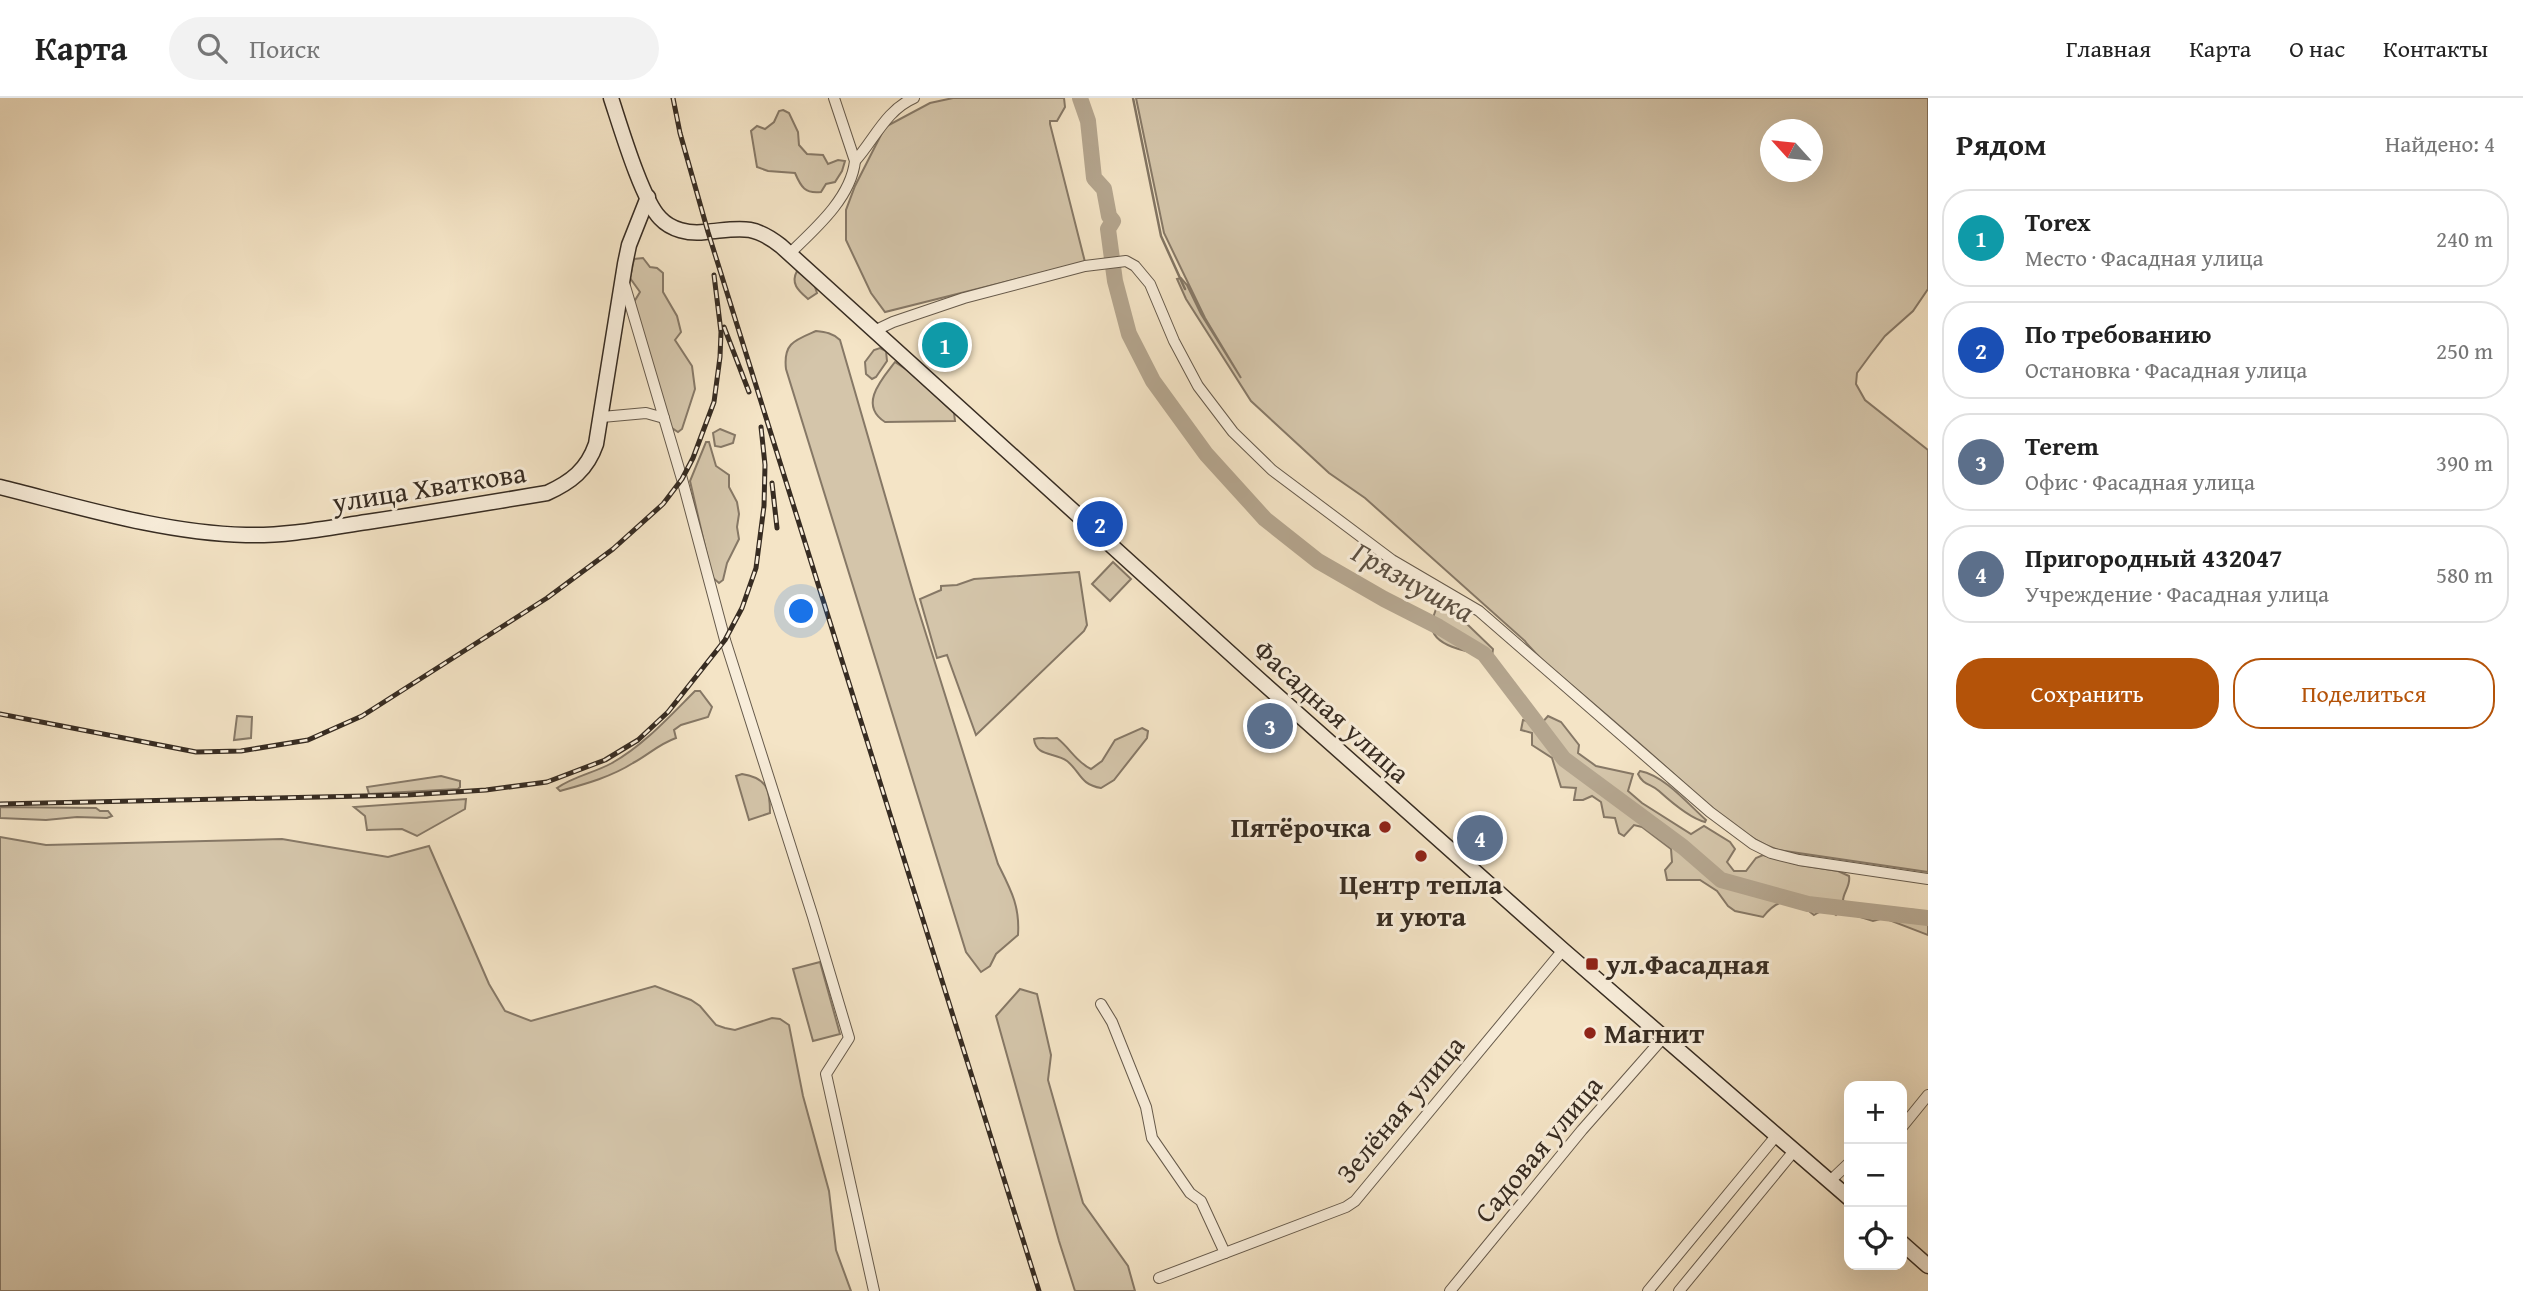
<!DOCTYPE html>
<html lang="ru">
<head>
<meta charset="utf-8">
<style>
	body { margin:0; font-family:"Gentium Book Plus",serif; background:#f2f2f2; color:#222 }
	.controls { position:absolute; right:21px; bottom:21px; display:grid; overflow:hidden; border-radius:14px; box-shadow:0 7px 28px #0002 }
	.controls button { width:63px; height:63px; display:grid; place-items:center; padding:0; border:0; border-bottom:2px solid #e0e0e0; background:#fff; color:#222; font:35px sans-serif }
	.compass { position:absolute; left:1760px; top:21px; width:63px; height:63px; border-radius:50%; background:#fff; box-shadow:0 7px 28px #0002; rotate:297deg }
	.you { position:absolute; left:802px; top:514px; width:24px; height:24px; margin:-18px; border:5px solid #fff; border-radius:50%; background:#1a73e8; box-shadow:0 0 0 10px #1a73e833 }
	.badge { display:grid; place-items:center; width:46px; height:46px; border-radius:50%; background:#b45309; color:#fff; font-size:23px; font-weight:700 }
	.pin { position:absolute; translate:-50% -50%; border:4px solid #fff; box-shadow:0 2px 7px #0006 }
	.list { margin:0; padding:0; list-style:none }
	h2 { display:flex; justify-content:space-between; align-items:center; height:91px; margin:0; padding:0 28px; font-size:30px }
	h2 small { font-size:23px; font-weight:400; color:#767676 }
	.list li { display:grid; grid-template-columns:46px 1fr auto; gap:21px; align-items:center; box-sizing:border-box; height:98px; margin:0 14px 14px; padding:0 14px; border:2px solid #e0e0e0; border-radius:28px }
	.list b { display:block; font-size:26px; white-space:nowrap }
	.list p { margin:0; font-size:23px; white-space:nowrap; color:#767676 }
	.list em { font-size:23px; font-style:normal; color:#767676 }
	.actions { display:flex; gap:14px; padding:21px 28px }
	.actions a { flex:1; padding:16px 0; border:2px solid #b45309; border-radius:28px; text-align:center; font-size:24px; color:#b45309 }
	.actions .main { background:#b45309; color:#fff }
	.icon { flex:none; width:38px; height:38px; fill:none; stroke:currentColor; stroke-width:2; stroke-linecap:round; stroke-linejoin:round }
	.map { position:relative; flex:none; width:1928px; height:1193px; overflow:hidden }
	header { display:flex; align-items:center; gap:42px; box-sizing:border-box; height:98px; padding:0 35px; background:#fff; border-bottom:2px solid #e0e0e0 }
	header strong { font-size:33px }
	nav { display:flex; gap:38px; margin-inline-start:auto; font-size:24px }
	.search { width:490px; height:63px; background:#f2f2f2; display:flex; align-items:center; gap:18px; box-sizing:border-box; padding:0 24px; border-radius:38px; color:#767676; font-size:26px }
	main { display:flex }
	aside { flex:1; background:#fff }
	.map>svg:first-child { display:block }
</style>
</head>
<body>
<header>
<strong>Карта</strong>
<div class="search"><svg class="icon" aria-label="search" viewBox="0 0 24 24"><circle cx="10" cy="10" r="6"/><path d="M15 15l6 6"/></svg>Поиск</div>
<nav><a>Главная</a><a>Карта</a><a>О нас</a><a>Контакты</a></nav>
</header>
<main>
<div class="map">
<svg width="1928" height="1193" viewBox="0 0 1928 1193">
	<rect width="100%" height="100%" fill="#f4e4c6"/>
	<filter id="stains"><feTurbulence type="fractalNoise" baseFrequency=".00286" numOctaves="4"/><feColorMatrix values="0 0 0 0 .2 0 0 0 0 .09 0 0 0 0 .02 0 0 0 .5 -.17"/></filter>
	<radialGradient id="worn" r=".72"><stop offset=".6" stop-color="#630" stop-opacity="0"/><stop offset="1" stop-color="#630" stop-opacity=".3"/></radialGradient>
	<!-- green -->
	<g fill="#d4c5aa" stroke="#867866" stroke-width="2" fill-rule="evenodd">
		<path d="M953 0H1064L1065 9 1057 23H1050V26L1085 164 885 214 871 195 846 142V112L855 88 885 29 930 5Z"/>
		<path d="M1136 0H1928V191L1913 213 1885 238 1871 256 1857 275 1856 286 1865 302 1928 352V774L1778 752C1738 738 1699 698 1667 670 1627 634 1586 599 1545 565 1541 560 1527 547 1525 543L1365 400 1329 375 1251 303 1186 201 1177 181 1181 180 1187 187 1201 216 1241 280 1205 220 1164 135ZM1770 32H1812V74H1770Z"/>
		<path d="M783 12 789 15 798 34 799 47 807 56 823 57 828 66 838 62 845 63 842 73 835 84 826 86 821 94C805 96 801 89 795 75L768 73 757 69 751 33 757 28 765 31 774 24 779 13Z"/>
		<path d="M643 160 650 169 657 170 663 175V194L677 218 681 234 675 242 692 268 695 291 682 331 678 334 669 328 634 204 640 194 630 180 634 161Z"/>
		<path d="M797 173 814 186 817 195 808 201C799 193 790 186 797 173Z"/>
		<path d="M816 233C825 234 833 235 840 242L915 501 998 766C1011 792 1020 808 1018 837L996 856 990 868 981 874 966 854 786 271C783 245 795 242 816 233Z"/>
		<path d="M880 250 886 253 887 263 876 279 872 281 866 276 865 264 874 252Z"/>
		<path d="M895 264 913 276 954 315 955 323 885 324C858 307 882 281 895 264Z"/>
		<path d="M720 331 735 337 733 345 721 349 715 348 713 335Z"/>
		<path d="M706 344H709L716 368 729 377V389L737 404 739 416 737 429 739 441 727 465 723 482 719 485 712 479 690 383Z"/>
		<path d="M1113 464 1131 481 1110 503 1092 486Z"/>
		<path d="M1079 474 1087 527 1084 533 976 637 947 557 937 560 920 501 941 492V488L957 487 974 481Z"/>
		<path d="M1441 504 1456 520 1467 526 1493 551 1492 558C1475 555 1431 550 1432 527 1432 520 1436 512 1438 505Z"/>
		<path d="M695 593H700L712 609 708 619 681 627 674 632 676 640C659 646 648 657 633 665 611 679 585 686 560 693L557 690C574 678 594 675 612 665 643 648 670 618 695 593Z"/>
		<path d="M237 618 252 619 251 640 234 642Z"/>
		<path d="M1548 618 1561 624 1579 647 1578 655 1596 668 1633 676 1628 693 1642 705 1691 736 1704 728 1730 744 1735 751 1727 764 1734 773H1746L1756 760 1763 757 1800 767 1838 773 1849 778C1851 788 1843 794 1843 803 1862 812 1894 810 1915 812L1920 814 1923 823 1928 826V837L1884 820 1873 823 1841 813 1836 817C1828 811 1822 812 1814 817L1810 814 1808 807C1787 802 1778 800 1763 819L1735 813 1728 808 1717 793 1700 782H1667L1665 772 1672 764 1671 751 1642 729 1634 727 1624 738 1619 735 1615 720 1604 719 1601 704 1592 698 1583 702H1574L1576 690 1561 689 1552 660 1532 647V635L1521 632 1523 622 1541 626Z"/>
		<path d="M1142 630 1148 633 1147 640 1114 682 1101 690C1080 687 1080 673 1067 663 1055 654 1036 659 1034 641 1041 639 1048 641 1057 640 1070 650 1076 664 1091 671L1102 663 1115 642Z"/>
		<path d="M1640 673C1665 678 1687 705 1706 722L1705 724C1689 720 1670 703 1659 693 1651 686 1643 687 1638 676Z"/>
		<path d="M742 676C767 680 770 691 770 715L749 722 736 678Z"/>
		<path d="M441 678 460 683V689L458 691 369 696 367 689Z"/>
		<path d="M466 701 465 711 417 738 402 731 367 732 365 718 354 709Z"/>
		<path d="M0 709 96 710 100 713H108L112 718 107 720 77 719 46 722 0 720Z"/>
		<path d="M0 739 46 747 282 741 388 759 429 748 489 886 505 913 531 923 655 888 691 902 700 908 716 927 725 930 735 932 772 920 780 921 789 927 803 998 829 1093 836 1152 851 1193H0Z"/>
		<path d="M820 864 840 936 813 943 793 871Z"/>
		<path d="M1020 891 1037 896 1051 957 1048 982 1083 1105 1128 1168 1135 1193H1075L1059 1143 996 918Z"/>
	</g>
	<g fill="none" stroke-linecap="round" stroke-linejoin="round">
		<!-- stream -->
		<path stroke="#827563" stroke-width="2.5" d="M1133 0 1161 138 1185 191"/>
		<!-- river -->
		<path stroke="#b4a58e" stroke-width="16" d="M1080 0 1088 23 1094 80 1104 91 1109 118 1113 123 1108 131 1115 183 1129 236 1153 283 1206 356 1265 421 1318 463 1384 501 1439 529 1484 556 1564 661 1683 749 1721 782 1808 806 1928 820"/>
		<!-- street casing -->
		<g stroke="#665a4b" stroke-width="12">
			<g id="street">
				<path d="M855 63C874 42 886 12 914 0"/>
				<path d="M789 156C815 131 851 100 855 63L834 0"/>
				<path d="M624 185 682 381 725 542 813 819 849 940 826 976 874 1193"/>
				<path d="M874 233 893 224 964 200 1085 168 1126 163 1135 168 1150 186 1174 243 1198 288 1233 334 1272 372 1392 462 1479 513 1710 714 1753 746 1771 755 1799 762 1928 781"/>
				<path d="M602 319 646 315 664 320"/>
				<path d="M1101 906 1112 924 1146 1009 1152 1040 1190 1095 1201 1103 1225 1155"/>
				<path d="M1902 1029 1928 997"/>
				<path d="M1830 1083 1849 1065"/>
				<path d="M1159 1180 1346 1109 1355 1103 1563 852"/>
				<path d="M1450 1193 1582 1032 1663 940"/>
				<path d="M1648 1193 1776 1038"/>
				<path d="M1679 1193 1794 1053"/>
			</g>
		</g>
		<!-- secondary casing -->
		<g stroke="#372c22" stroke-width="17">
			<g id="secondary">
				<path d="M611 0C620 27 642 102 660 120 671 132 689 136 705 134 739 131 752 125 781 148L1252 575 1563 852 1849 1100"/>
				<path d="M0 389C80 409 163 435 246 437 287 438 327 430 367 424 427 415 487 405 547 395 571 384 587 372 596 346L625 166 629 147 648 99"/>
				<path d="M1902 1145 1928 1168"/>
			</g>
		</g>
		<!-- street -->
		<use href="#street" stroke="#f8edda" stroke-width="10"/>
		<!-- secondary -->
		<use href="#secondary" stroke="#f8edda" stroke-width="14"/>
		<!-- rail casing -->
		<g stroke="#372c22" stroke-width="5">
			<g id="rail">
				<path d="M673 0 680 35 708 134 1039 1193"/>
				<path d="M724 229 749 294"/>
				<path d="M772 385 777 430"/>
				<path d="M0 616 196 654 241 653 308 642 362 618 547 500 613 451 663 406 682 381 693 360 714 304 720 259 721 234 714 177"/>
				<path d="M0 706 407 697 486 692 547 684 605 662 638 642 668 614 725 542 742 510 756 470 764 408 765 367 761 329"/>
			</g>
		</g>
		<!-- rail -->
		<use href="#rail" stroke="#f8edda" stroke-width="2.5" stroke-dasharray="8" stroke-linecap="butt"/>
	</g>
	<!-- markers -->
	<g fill="#8f2418" stroke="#f8edda" stroke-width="2.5">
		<circle cx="1385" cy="729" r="7"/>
		<circle cx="1421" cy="758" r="7"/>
		<rect x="1585" y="859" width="14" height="14" rx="3.5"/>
		<circle cx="1590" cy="935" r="7"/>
	</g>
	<g text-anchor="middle" stroke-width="6" stroke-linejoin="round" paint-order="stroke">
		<!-- street labels -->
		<g font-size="28" fill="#372c22" stroke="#f8edda">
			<text transform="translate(429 389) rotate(-9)" y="10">улица Хваткова</text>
			<text transform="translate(1332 613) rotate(42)" y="10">Фасадная улица</text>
			<text transform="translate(1400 1011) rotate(-50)" y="10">Зелёная улица</text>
			<text transform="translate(1538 1051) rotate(-50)" y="10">Садовая улица</text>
		</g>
		<!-- poi labels -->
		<g font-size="28" font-weight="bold" fill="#372c22" stroke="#f8edda" text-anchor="start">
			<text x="1371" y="739" text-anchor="end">Пятёрочка</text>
			<text x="1421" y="796" text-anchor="middle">Центр тепла<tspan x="1421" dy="32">и уюта</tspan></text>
			<text x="1606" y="876">ул.Фасадная</text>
			<text x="1604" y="945">Магнит</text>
		</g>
		<!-- water labels -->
		<g font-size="30" font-style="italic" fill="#5c5042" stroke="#f8edda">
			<text transform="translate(1413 484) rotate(29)" y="10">Грязнушка</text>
		</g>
	</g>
	<rect width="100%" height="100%" filter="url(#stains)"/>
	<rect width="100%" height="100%" fill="url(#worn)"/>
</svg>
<div class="controls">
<button>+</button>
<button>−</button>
<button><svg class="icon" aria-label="locate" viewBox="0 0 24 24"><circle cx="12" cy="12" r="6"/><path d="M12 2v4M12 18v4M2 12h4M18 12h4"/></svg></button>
</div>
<svg class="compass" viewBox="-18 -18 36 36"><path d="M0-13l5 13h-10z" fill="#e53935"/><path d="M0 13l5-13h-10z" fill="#767676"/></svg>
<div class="you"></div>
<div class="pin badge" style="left:945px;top:247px;background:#0f9aa8">1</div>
<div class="pin badge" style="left:1100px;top:426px;background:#1a4fb4">2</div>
<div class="pin badge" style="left:1270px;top:628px;background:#5c6f8a">3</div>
<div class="pin badge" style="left:1480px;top:740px;background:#5c6f8a">4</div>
</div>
<aside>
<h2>Рядом<small>Найдено: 4</small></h2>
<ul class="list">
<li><span class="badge" style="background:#0f9aa8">1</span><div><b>Torex</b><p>Место · Фасадная улица</p></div><em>240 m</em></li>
<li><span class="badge" style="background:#1a4fb4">2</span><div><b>По требованию</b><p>Остановка · Фасадная улица</p></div><em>250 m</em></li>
<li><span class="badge" style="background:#5c6f8a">3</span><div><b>Terem</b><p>Офис · Фасадная улица</p></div><em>390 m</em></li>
<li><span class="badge" style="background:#5c6f8a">4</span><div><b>Пригородный 432047</b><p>Учреждение · Фасадная улица</p></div><em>580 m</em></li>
</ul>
<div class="actions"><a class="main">Сохранить</a><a>Поделиться</a></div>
</aside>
</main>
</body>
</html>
